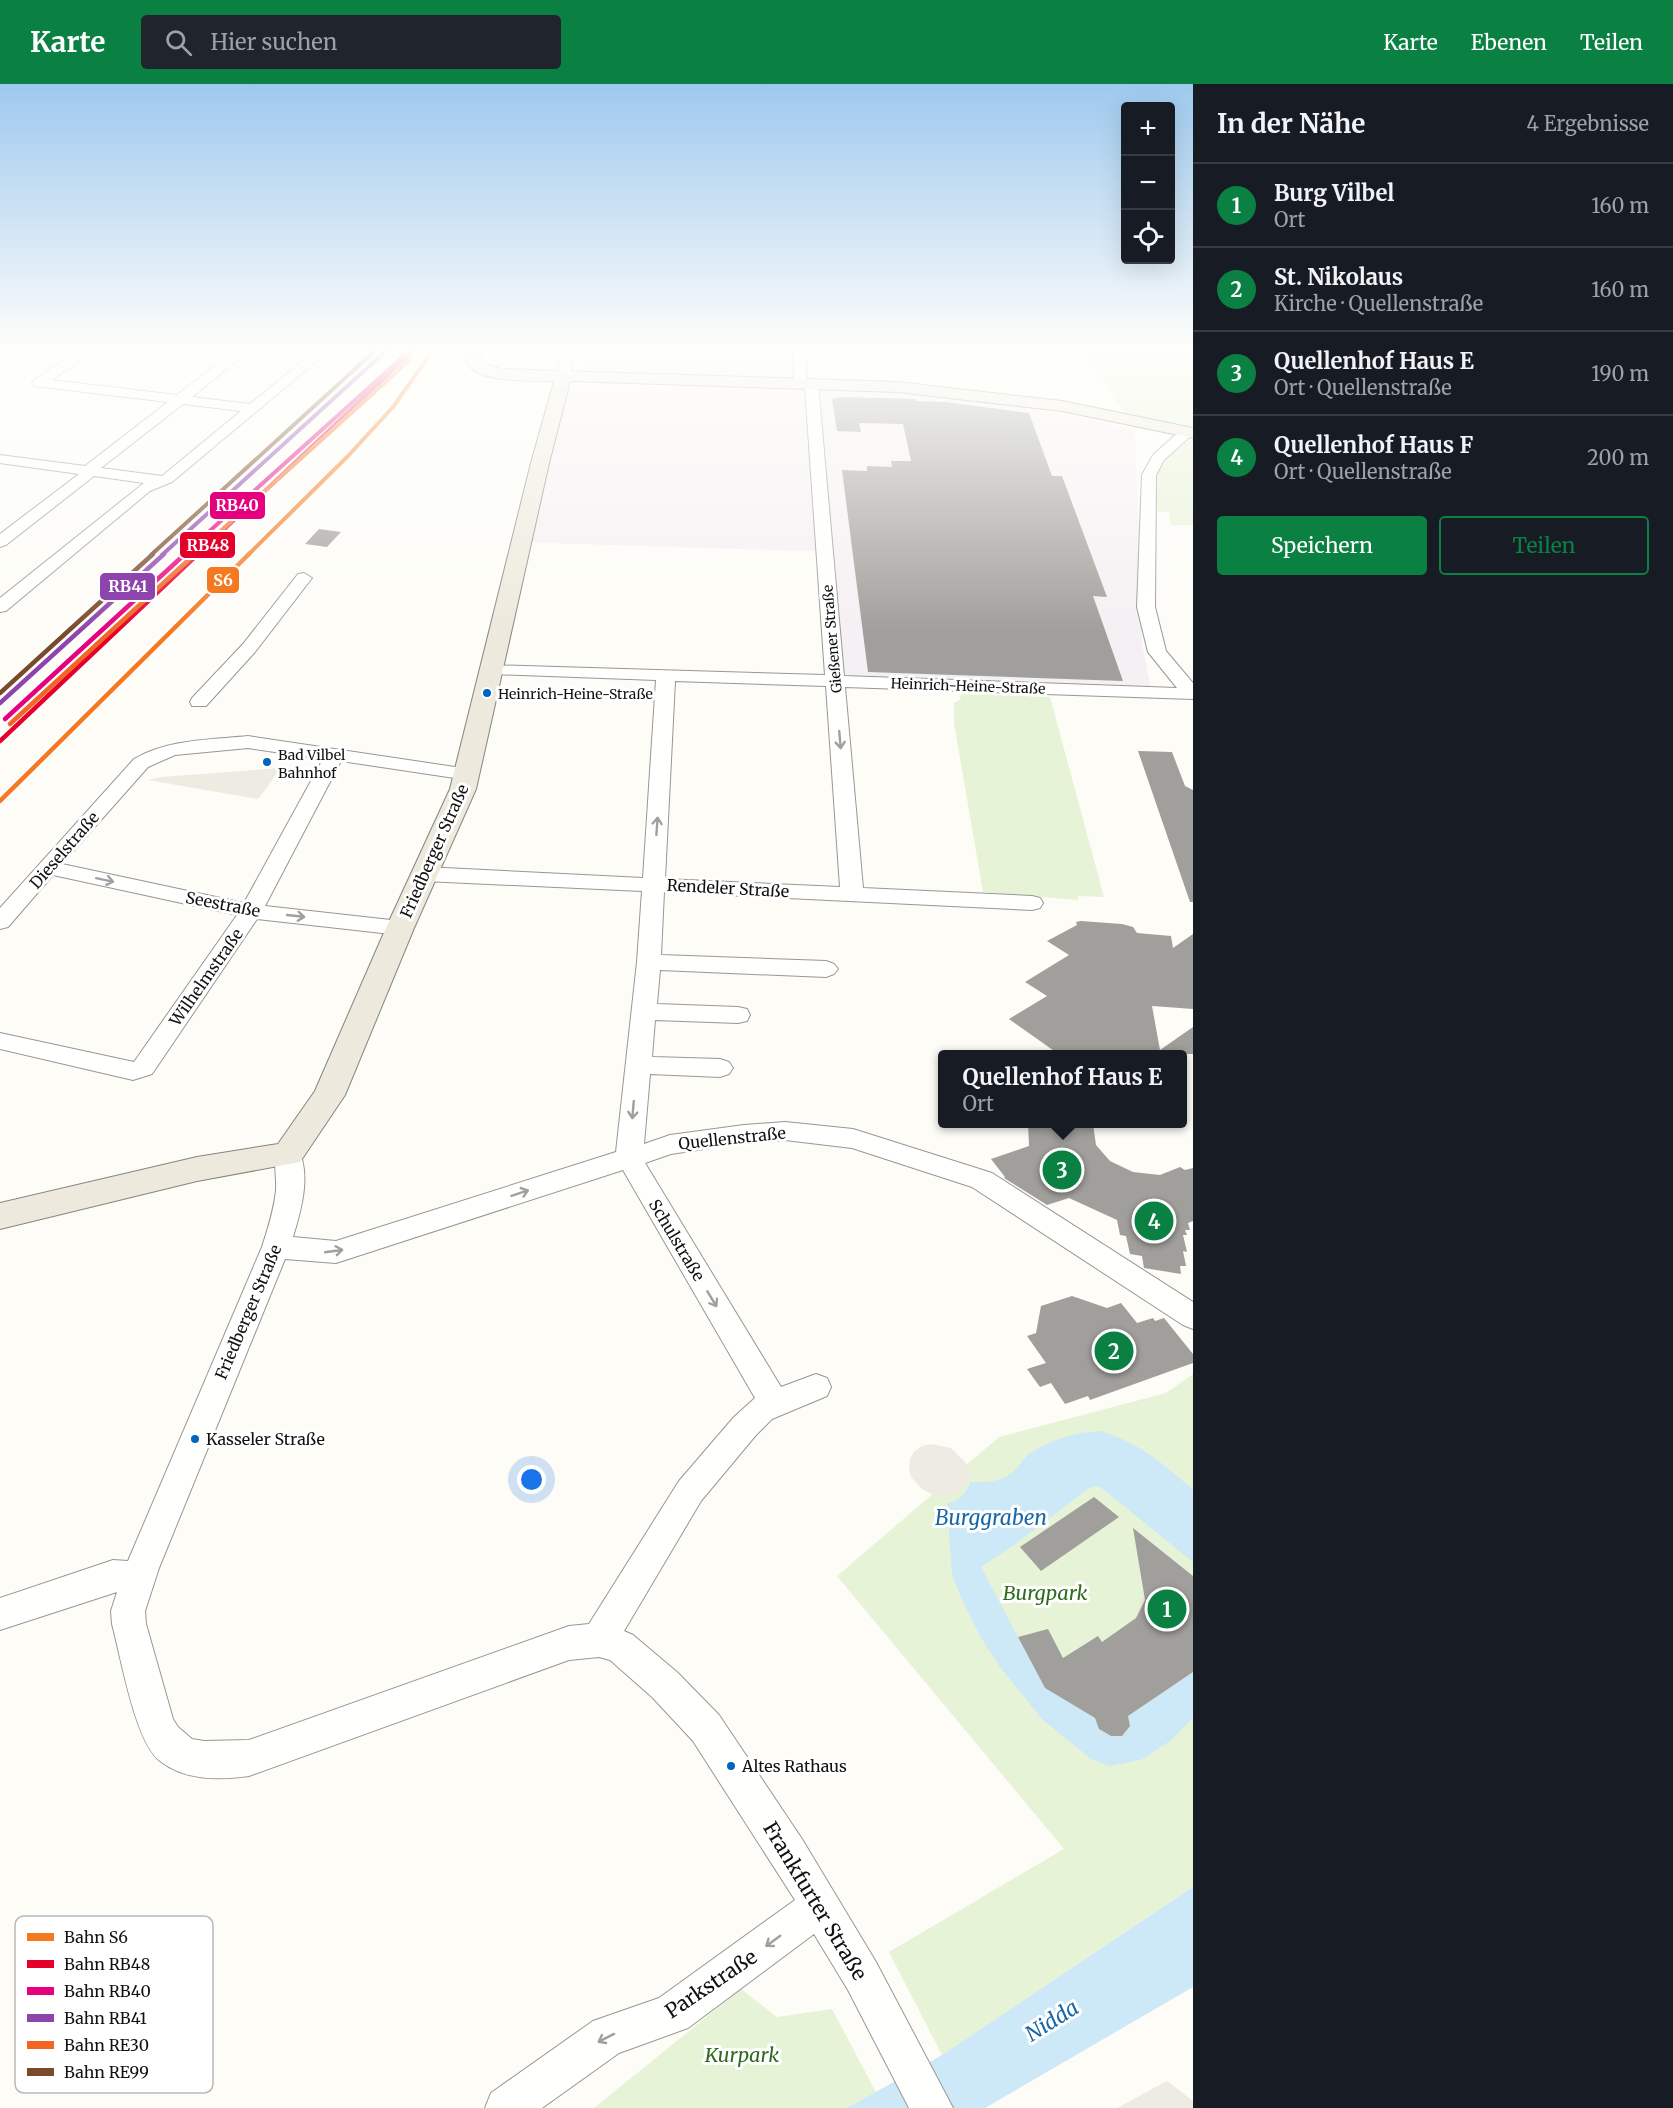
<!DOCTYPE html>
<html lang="de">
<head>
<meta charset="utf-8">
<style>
	body { margin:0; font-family:Merriweather,serif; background:#20242c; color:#f1f3f6 }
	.controls { position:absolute; right:18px; top:18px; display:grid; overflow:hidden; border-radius:6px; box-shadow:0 6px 24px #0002 }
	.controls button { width:54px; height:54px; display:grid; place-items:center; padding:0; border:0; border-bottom:2px solid #363941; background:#171b24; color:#f1f3f6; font:30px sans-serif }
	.you { position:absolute; left:532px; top:1396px; width:21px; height:21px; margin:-15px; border:4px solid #fff; border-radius:50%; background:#1a73e8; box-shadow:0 0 0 9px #1a73e833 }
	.badge { display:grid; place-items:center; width:39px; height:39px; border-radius:50%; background:#0b8043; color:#fff; font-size:20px; font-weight:700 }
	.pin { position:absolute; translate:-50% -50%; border:3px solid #fff; box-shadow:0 2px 6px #0006 }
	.popup { position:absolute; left:938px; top:966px; width:249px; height:78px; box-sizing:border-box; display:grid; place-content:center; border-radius:6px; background:#171b24; filter:drop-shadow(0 2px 4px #0005); font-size:20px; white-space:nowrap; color:#9ea1a6 }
	.popup b { font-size:22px; color:#f1f3f6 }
	.popup::after { content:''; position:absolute; left:50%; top:100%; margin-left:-12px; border:12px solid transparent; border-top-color:#171b24 }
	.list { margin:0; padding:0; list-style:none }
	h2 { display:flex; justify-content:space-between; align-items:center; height:78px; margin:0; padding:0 24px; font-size:26px }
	h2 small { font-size:20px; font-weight:400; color:#9ea1a6 }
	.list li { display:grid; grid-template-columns:39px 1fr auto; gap:18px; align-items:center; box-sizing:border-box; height:84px; padding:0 24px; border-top:2px solid #363941 }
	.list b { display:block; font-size:22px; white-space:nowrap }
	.list p { margin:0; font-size:20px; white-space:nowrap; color:#9ea1a6 }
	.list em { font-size:20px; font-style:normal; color:#9ea1a6 }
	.actions { display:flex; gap:12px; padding:18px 24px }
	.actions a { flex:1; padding:14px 0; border:2px solid #0b8043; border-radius:6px; text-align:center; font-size:21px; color:#0b8043 }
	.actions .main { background:#0b8043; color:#fff }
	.icon { flex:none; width:33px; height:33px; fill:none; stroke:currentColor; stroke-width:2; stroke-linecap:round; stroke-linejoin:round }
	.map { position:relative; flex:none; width:1193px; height:2024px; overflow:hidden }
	header { display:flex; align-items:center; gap:36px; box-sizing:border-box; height:84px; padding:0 30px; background:#0b8043; color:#fff }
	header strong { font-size:28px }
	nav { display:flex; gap:33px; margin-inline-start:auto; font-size:21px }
	.search { width:420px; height:54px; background:#20242c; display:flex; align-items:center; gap:15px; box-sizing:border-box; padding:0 21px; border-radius:6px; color:#9ea1a6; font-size:22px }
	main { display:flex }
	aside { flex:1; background:#171b24 }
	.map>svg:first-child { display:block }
</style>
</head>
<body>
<header>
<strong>Karte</strong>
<div class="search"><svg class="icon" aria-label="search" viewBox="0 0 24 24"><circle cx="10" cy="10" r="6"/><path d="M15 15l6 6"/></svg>Hier suchen</div>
<nav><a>Karte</a><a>Ebenen</a><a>Teilen</a></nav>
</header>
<main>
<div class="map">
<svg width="1193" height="2024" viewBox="0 0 1193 2024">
	<rect width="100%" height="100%" fill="#fdfcf7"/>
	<!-- industrial -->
	<g fill="#f5f0f3">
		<path d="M541 265H806L809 295 619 290 584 283 579 275 580 267Z"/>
		<path d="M552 301 809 303 903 308 1060 329 1135 345 1142 559 1151 605 845 595 833 468 514 458Z"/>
	</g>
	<!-- green -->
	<g fill="#e7f3d7">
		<path d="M1089 265H1193V343L1125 330 1087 273Z"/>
		<path d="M1193 356V441H1171L1169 428 1154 427 1155 385 1187 357Z"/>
		<path d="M961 610 1050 613 1104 813 1078 812V816L983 808 954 639V619L960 616Z"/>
		<path d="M1193 1290V1803L942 1971 889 1868 1064 1765 837 1492 999 1353 1166 1309Z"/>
		<path d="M741 1905 777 1933 832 1925 876 2008 847 2024H594Z"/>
	</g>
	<!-- plaza -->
	<g fill="#edebe2">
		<path d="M281 684 258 715 148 696 161 693Z"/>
		<path d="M931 1360 951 1364 966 1379 969 1388 968 1397 964 1404 956 1410 936 1412 922 1405 911 1393 909 1384 910 1375 914 1368 922 1362Z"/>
		<path d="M1167 1997 1193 2017V2024H1117Z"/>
	</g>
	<!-- water -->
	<g fill="#cde8f7">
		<path d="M1100 1347C1136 1357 1166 1381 1193 1406V1478L1099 1402 1089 1404 1014 1461 981 1483 1045 1604 1095 1634 1099 1645 1111 1652H1122L1130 1642 1128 1632 1193 1588V1634L1170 1657 1141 1676 1109 1682 1091 1675 1042 1635 1000 1583 980 1552 963 1518 952 1491 947 1419C958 1418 968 1408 970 1398 989 1398 1003 1399 1017 1384 1021 1380 1024 1373 1029 1370 1048 1356 1077 1348 1100 1347Z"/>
		<path d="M1193 1803V1903L985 2024H847L942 1971Z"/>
	</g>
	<!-- building -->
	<g fill="#a19f9c">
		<path d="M841 313 915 315 916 317 945 318 1029 329 1052 392H1062L1107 513 1093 512 1123 597 868 588 842 386 867 387V382L892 383 891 377H911L903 340 859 339 861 348 837 347 832 315Z"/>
		<path d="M319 445 341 448 327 463 305 460Z"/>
		<path d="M1138 667 1172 668 1185 702 1193 706V818H1190Z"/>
		<path d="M1081 837 1122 840 1133 843 1137 849 1171 852 1173 864 1193 850V925L1152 922 1160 966 1193 943V970L1057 969 1009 935 1047 912 1025 898 1069 871 1047 857 1077 841 1076 838Z"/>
		<path d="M1028 1040H1093L1096 1061 1110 1077 1133 1088 1160 1091 1180 1083 1185 1086 1193 1084V1137L1188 1139 1190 1146H1185L1187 1151H1183L1187 1168 1183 1167 1186 1182H1180L1181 1190 1144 1184 1142 1172 1130 1170 1126 1152 1120 1151 1117 1136 1069 1114 1047 1121 1004 1094 1005 1093 991 1075 1029 1062Z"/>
		<path d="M1072 1212 1107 1224 1121 1219 1137 1239 1153 1234 1155 1237 1164 1234 1193 1270V1279L1090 1316 1088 1312 1065 1320 1051 1299 1040 1303 1027 1285 1046 1279 1027 1252 1036 1249 1041 1222Z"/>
		<path d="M1094 1413 1119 1433 1041 1487 1020 1463Z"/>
		<path d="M1133 1444 1193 1492V1588L1128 1632 1130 1642 1122 1652H1111L1099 1645 1095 1634 1045 1604 1018 1553 1048 1545 1063 1574 1098 1552 1102 1558 1136 1534 1145 1516Z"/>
	</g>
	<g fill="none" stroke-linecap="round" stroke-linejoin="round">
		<!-- minor casing -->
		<g stroke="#979795" stroke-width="2">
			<g id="minor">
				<path d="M81 265H96L52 296 177 311 237 265H251L192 313 250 320 317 265H331L172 398 150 407 6 527 0 528V514L144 399 94 392 6 461 0 463V450L79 390 0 379V371L85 382 168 318 34 302 32 299 34 296ZM183 320 241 327 162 392 101 384Z"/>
				<path d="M563 265H575L570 293 563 297 556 293Z"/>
				<path d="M793 265H805L807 297H816L818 300 844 592 1177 604 1148 568 1137 523 1142 391 1153 371 1182 345H1192L1193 350 1164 376 1156 391 1155 523 1166 567 1193 599V615L845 603 863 804 1032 812 1040 814 1043 819 1040 824 1032 826 664 808 661 871 826 877 834 880 838 885 834 890 826 893 660 886 657 920 738 923 747 925 750 931 747 937 738 939 655 936 652 973 720 975 729 978 733 984 729 990 720 993 650 990 644 1060 670 1051 744 1041 785 1038 853 1045 992 1089 1193 1218V1245L1183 1241 972 1103 852 1064 785 1056 744 1059 671 1070 645 1079 781 1303 816 1290 827 1294 831 1303 827 1312 772 1335 756 1351 701 1417 624 1547 633 1551 678 1589 719 1631 802 1755 876 1878 953 2024H909L848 1906 814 1850 688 1944 619 1969 542 2024H485L491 2009 593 1937 659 1914 795 1816 693 1657 652 1613 610 1576 599 1573 569 1576 249 1692C219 1696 185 1697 160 1677 135 1658 121 1573 112 1540L111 1527 117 1508 0 1546V1514L113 1476 128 1477 262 1163C268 1144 274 1126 276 1106 277 1092 272 1075 279 1063L288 1060 297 1063C312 1089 301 1127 293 1153L336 1157 616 1068 637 878 642 807 424 797 416 795 413 790 416 785 424 783 643 794 656 596 493 590 487 589 484 585 487 581 825 591 805 303H796L794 300ZM675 597 826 602 840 803 665 795ZM623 1086 755 1314 734 1333 679 1397 589 1540 569 1542 249 1656 204 1657 192 1655 178 1643 173 1635 146 1540 145 1527 159 1484 285 1175 336 1179Z"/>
				<path d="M304 489 312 494 255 568 206 622H192L190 618 192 614 243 560 298 490Z"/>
				<path d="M248 652 475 686 478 690 475 694 468 696 341 677 265 822 400 837 408 839 411 844 408 849 400 851 257 835 152 990 133 996 0 965V949L134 978 237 831 53 791 8 843 0 845V824L134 675C169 655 209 656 248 652ZM248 664 323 675 244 819 62 780 148 683 175 671Z"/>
			</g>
		</g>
		<!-- major casing -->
		<g stroke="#858482" stroke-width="2">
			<path id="major" d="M466 265H482V278L501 285 898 298 1062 317 1193 344V354L1062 327 898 308 570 297 549 379 476 705 414 844 345 1011 300 1078 197 1097 0 1145V1119L197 1073 278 1060 315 1007 386 844 450 705 531 379 554 297C532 296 457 302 466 265Z"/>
		</g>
		<!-- minor -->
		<use href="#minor" fill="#fffffe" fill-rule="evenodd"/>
		<!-- major -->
		<use href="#major" fill="#ede9dc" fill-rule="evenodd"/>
		<!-- rail-1-far1 casing -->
		<g stroke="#fff" stroke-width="6">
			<path id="rail-1-far1" d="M248 471 348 372 393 323 434 265"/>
		</g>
		<!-- rail-1 casing -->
		<g stroke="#fff" stroke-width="8">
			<path id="rail-1" d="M0 717 249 470"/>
		</g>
		<!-- rail-2-far1 casing -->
		<g stroke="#fff" stroke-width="6">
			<path id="rail-2-far1" d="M197 471 415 265"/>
		</g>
		<!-- rail-2 casing -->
		<g stroke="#fff" stroke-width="8">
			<path id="rail-2" d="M0 657 198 470"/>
		</g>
		<!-- rail-3-far1 casing -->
		<g stroke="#fff" stroke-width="6">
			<path id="rail-3-far1" d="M183 471 405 271"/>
		</g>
		<!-- rail-3 casing -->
		<g stroke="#fff" stroke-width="8">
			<path id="rail-3" d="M5 635 185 470"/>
		</g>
		<!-- rail-4-far1 casing -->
		<g stroke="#fff" stroke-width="6">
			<path id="rail-4-far1" d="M162 471 388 265"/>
		</g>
		<!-- rail-4 casing -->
		<g stroke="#fff" stroke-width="8">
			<path id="rail-4" d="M0 619 164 470"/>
		</g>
		<!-- rail-5-far1 casing -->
		<g stroke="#fff" stroke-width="6">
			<path id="rail-5-far1" d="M194 471 410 276"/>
		</g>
		<!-- rail-5 casing -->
		<g stroke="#fff" stroke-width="8">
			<path id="rail-5" d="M10 640 195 470"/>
		</g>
		<!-- rail-6-far1 casing -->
		<g stroke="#fff" stroke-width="6">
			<path id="rail-6-far1" d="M151 471 377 265"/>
		</g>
		<!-- rail-6 casing -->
		<g stroke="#fff" stroke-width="8">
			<path id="rail-6" d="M0 609 153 470"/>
		</g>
		<!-- rail-1-far1 -->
		<use href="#rail-1-far1" stroke="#f57921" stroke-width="4"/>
		<!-- rail-1 -->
		<use href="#rail-1" stroke="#f57921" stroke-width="4.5"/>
		<!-- rail-2-far1 -->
		<use href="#rail-2-far1" stroke="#e4002b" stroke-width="4"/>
		<!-- rail-2 -->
		<use href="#rail-2" stroke="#e4002b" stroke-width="4.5"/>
		<!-- rail-3-far1 -->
		<use href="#rail-3-far1" stroke="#e5007d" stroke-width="4"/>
		<!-- rail-3 -->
		<use href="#rail-3" stroke="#e5007d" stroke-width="4.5"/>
		<!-- rail-4-far1 -->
		<use href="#rail-4-far1" stroke="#8e44ad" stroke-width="4"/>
		<!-- rail-4 -->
		<use href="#rail-4" stroke="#8e44ad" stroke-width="4.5"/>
		<!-- rail-5-far1 -->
		<use href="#rail-5-far1" stroke="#f26522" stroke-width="4"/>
		<!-- rail-5 -->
		<use href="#rail-5" stroke="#f26522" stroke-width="4.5"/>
		<!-- rail-6-far1 -->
		<use href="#rail-6-far1" stroke="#7a4b2a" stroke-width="4"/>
		<!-- rail-6 -->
		<use href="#rail-6" stroke="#7a4b2a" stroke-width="4.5"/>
	</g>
	<!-- one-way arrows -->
	<defs><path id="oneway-shaft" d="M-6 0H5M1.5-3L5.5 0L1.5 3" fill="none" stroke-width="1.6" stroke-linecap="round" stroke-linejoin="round" transform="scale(1.5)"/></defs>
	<g stroke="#a0a09f">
		<use href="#oneway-shaft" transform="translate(840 656) rotate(85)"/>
		<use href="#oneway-shaft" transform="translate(657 742) rotate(-86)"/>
		<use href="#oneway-shaft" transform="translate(105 796) rotate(12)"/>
		<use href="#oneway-shaft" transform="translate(296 832) rotate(6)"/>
		<use href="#oneway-shaft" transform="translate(633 1026) rotate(95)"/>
		<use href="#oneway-shaft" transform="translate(520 1109) rotate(-18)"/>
		<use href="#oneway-shaft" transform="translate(334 1167) rotate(-8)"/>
		<use href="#oneway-shaft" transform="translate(712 1215) rotate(59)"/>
		<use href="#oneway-shaft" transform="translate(773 1857) rotate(144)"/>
		<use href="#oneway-shaft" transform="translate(606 1954) rotate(153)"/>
	</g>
	<!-- sky -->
	<linearGradient id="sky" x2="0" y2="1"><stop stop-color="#9dc9ee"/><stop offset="0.48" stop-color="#fefefb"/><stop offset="1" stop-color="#fefefb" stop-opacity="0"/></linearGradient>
	<rect width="1193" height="549" fill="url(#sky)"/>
	<!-- markers -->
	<g fill="#0065bd" stroke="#fff" stroke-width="2">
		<circle cx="487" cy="609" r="5"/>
		<circle cx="267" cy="678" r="5"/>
		<circle cx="195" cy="1355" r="5"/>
		<circle cx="731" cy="1682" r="5"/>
	</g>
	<g text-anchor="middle" stroke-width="6" stroke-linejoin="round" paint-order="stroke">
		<!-- far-street labels -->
		<g font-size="14" fill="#111" stroke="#fff">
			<text transform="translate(832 555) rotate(-95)" y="5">Gießener Straße</text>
			<text transform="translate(968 602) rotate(2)" y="5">Heinrich-Heine-Straße</text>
		</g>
		<!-- bus labels -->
		<g font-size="14" fill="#111" stroke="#fff" text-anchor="start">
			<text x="498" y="615">Heinrich-Heine-Straße</text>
			<text x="278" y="676">Bad Vilbel<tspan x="278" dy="18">Bahnhof</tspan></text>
		</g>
		<!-- street labels -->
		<g font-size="16" fill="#111" stroke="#fff">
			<text transform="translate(64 766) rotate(-49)" y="6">Dieselstraße</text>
			<text transform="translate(434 767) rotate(-66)" y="6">Friedberger Straße</text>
			<text transform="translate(728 804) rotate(3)" y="6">Rendeler Straße</text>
			<text transform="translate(223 820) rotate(11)" y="6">Seestraße</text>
			<text transform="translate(206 893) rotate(-55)" y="6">Wilhelmstraße</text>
			<text transform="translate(732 1054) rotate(-6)" y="6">Quellenstraße</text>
			<text transform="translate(677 1156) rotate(59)" y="6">Schulstraße</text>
			<text transform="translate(248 1228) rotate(-67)" y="6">Friedberger Straße</text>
		</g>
		<!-- near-bus labels -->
		<g font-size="16" fill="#111" stroke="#fff" text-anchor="start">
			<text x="206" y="1361">Kasseler Straße</text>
			<text x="742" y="1688">Altes Rathaus</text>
		</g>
		<!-- near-park labels -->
		<g font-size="20" font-style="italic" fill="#2f6b1f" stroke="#fff">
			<text x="1045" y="1516">Burgpark</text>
			<text x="742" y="1978">Kurpark</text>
		</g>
		<!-- near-street labels -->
		<g font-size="20" fill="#111" stroke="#fff">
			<text transform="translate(815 1817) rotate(59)" y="7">Frankfurter Straße</text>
			<text transform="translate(711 1900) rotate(-34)" y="7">Parkstraße</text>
		</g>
		<!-- near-water labels -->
		<g font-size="21" font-style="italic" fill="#1768a6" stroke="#fff">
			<text x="991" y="1441">Burggraben</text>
			<text transform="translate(1052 1937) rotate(-32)" y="7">Nidda</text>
		</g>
	</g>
	<!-- legend -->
	<rect x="15" y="1832" width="198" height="177" rx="9" fill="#fff" stroke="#b8b8b8" stroke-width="1.5"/>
	<rect x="27" y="1849" width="27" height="8" fill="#f57921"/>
	<rect x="27" y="1876" width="27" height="8" fill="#e4002b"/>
	<rect x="27" y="1903" width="27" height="8" fill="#e5007d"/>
	<rect x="27" y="1930" width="27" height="8" fill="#8e44ad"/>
	<rect x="27" y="1957" width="27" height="8" fill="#f26522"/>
	<rect x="27" y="1984" width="27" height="8" fill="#7a4b2a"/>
	<g font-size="16" fill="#111">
		<text x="64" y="1859">Bahn S6</text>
		<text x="64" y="1886">Bahn RB48</text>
		<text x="64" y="1913">Bahn RB40</text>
		<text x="64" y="1940">Bahn RB41</text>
		<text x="64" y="1967">Bahn RE30</text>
		<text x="64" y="1994">Bahn RE99</text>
	</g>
	<g stroke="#fff" stroke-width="2">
		<rect x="209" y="407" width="57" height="29" rx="6" fill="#e5007d"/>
		<rect x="179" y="447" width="57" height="28" rx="6" fill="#e4002b"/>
		<rect x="206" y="482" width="34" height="28" rx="6" fill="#f57921"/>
		<rect x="99" y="488" width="57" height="29" rx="6" fill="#8e44ad"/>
	</g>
	<g font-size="16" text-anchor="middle" font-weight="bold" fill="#fff">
		<text x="237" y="427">RB40</text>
		<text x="208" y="467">RB48</text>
		<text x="223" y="502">S6</text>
		<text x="128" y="508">RB41</text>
	</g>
</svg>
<div class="controls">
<button>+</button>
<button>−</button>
<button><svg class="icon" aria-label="locate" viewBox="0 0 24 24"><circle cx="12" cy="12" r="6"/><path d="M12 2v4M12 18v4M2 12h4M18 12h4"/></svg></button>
</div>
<div class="you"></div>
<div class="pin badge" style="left:1167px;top:1525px">1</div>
<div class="pin badge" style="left:1114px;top:1267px">2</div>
<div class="pin badge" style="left:1062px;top:1086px">3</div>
<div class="popup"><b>Quellenhof Haus E</b>Ort</div>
<div class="pin badge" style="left:1154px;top:1137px">4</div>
</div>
<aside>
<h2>In der Nähe<small>4 Ergebnisse</small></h2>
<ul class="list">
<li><span class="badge">1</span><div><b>Burg Vilbel</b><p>Ort</p></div><em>160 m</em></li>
<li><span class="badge">2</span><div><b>St. Nikolaus</b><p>Kirche · Quellenstraße</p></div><em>160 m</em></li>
<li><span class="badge">3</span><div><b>Quellenhof Haus E</b><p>Ort · Quellenstraße</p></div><em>190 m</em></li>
<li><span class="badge">4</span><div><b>Quellenhof Haus F</b><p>Ort · Quellenstraße</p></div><em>200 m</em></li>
</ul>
<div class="actions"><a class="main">Speichern</a><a>Teilen</a></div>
</aside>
</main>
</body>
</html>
